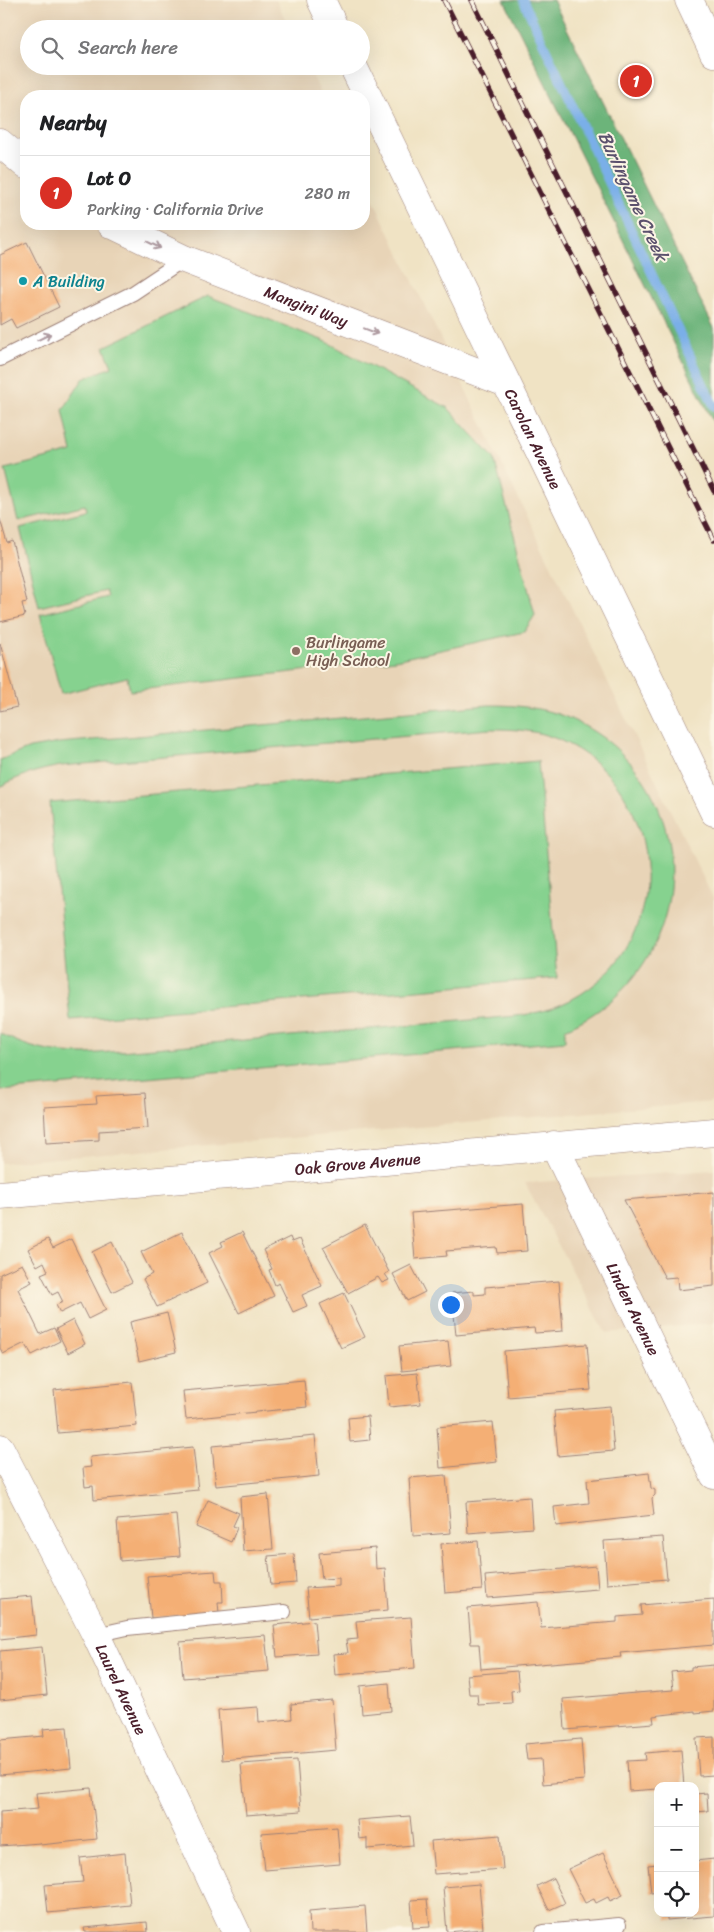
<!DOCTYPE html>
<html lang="en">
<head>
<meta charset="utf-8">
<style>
	body { margin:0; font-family:Sriracha,sans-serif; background:#f6f6f6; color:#202124 }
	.controls { position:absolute; right:15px; bottom:15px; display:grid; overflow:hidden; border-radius:10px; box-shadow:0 5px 20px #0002 }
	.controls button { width:45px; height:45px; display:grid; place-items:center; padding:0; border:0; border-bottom:1px solid #e0e0e0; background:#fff; color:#202124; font:25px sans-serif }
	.you { position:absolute; left:450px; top:1304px; width:18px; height:18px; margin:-12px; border:4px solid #fff; border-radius:50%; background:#1a73e8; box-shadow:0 0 0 8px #1a73e833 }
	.badge { display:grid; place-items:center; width:32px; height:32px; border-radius:50%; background:#d93025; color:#fff; font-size:16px; font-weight:700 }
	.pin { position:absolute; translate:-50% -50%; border:2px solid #fff; box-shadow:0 1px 5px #0006 }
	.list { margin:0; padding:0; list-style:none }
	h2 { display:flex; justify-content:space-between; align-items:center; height:65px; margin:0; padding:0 20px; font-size:21px }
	h2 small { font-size:16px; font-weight:400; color:#757577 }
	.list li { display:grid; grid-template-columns:32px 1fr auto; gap:15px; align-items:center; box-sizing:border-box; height:75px; padding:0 20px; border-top:1px solid #e0e0e0 }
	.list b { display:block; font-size:19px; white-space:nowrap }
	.list p { margin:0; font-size:16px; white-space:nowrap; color:#757577 }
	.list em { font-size:16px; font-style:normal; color:#757577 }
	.icon { flex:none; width:28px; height:28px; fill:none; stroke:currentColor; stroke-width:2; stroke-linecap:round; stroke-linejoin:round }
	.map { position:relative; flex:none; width:714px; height:1932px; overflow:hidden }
	.search { position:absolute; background:#fff; box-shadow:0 5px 20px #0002; left:20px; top:20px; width:350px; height:55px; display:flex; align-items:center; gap:12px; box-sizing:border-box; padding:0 18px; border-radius:28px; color:#757577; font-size:19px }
	.panel { position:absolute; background:#fff; box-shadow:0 5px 20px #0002; left:20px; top:90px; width:350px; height:140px; border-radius:20px }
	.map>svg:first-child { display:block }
</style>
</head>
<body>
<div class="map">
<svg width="714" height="1932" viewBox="0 0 714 1932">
	<rect width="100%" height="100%" fill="#fcf5e5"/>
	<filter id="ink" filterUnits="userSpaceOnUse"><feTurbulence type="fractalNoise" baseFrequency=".02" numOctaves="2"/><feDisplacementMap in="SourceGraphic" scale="10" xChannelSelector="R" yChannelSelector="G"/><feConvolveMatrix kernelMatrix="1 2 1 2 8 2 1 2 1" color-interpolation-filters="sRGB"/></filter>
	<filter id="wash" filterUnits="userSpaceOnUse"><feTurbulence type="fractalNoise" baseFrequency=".0096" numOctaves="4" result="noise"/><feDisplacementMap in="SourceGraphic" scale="20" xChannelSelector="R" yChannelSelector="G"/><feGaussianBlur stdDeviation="1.12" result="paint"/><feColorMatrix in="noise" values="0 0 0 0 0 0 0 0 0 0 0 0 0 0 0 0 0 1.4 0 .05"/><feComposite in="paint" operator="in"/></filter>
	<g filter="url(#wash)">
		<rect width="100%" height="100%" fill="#f0e3c4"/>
		<!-- built -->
		<g fill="#e8d4b7">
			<path d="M0 0H276L290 29H29V66H308L322 96H26V224H364V181L714 900V1095L711 1102 0 1163Z"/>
			<path d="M714 1170V1323L606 1333 525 1183Z"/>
		</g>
		<!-- green -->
		<g fill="#86d28f" stroke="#68785d">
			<path d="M208 296 327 342 448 408 494 458 535 615 524 632 395 660 130 691 127 677 61 694 40 614 108 597 106 591 39 607 20 528 86 511 85 505 18 521 5 469 72 452 63 410 83 379 112 367 104 347Z"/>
			<path d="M488 705C515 705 541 707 566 717 708 777 704 969 565 1029V1041L0 1091V1033C28 1049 55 1054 87 1054L516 1016C531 1014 546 1011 560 1005 677 955 674 788 557 739 536 730 513 729 490 729L61 766C39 770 20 775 0 787V760L30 748 59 743Z"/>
			<path d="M538 761 557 978 70 1020 50 803Z"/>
		</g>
		<!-- forest -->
		<path fill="#6cb47a" stroke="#5b6a52" d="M504 0H553L714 328V424Z"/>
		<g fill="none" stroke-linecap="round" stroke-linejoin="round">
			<!-- stream -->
			<path stroke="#7aafe8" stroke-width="9" d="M523 0 714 406"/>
		</g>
		<g id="blocks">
			<!-- building -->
			<g fill="#f4af75">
				<path d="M27 242 59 307 16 328 11 319 0 325V255Z"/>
				<path d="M0 519 7 543 12 541 27 602 22 603 25 616 0 622Z"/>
				<path d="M0 643 17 707 0 711Z"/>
				<path d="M145 1093 148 1128 99 1131V1140L46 1143 44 1107 97 1104 96 1096Z"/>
				<path d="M714 1192V1286L678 1290 677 1277 665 1278 624 1200Z"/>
				<path d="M523 1204 527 1251 497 1253 496 1247 446 1251 447 1256 415 1259 411 1213Z"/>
				<path d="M365 1225 389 1272 385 1274 389 1280 382 1283 378 1277 348 1293 323 1247Z"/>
				<path d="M182 1232 207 1283 157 1307 143 1279 152 1274 141 1252Z"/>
				<path d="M242 1232 274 1296 239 1313 209 1253 223 1246 221 1242Z"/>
				<path d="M290 1237 292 1242 300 1239 322 1286 302 1295 307 1306 293 1312 279 1283 275 1285 269 1270 272 1269 263 1250Z"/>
				<path d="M48 1239 53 1248 71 1239 106 1310 88 1319 80 1303 60 1313 56 1305 63 1302 58 1292 52 1295 41 1274 48 1271 44 1262 37 1266 28 1249Z"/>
				<path d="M112 1242 132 1282 112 1292 92 1252Z"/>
				<path d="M22 1264 32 1282 18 1289 40 1334 54 1328 60 1341 32 1355 25 1343 3 1354 0 1348V1274Z"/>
				<path d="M411 1265 425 1292 407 1301 393 1274Z"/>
				<path d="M559 1281 563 1331 535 1333 534 1328 456 1335 452 1293 474 1291V1295L485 1294V1287Z"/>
				<path d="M344 1293 365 1337 341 1348 320 1304Z"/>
				<path d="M167 1313 176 1352 139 1361 130 1322Z"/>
				<path d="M73 1320 85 1344 68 1353 56 1329Z"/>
				<path d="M448 1341 451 1366 402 1371 399 1346Z"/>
				<path d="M587 1344 591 1390 508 1397 504 1351Z"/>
				<path d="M417 1373 421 1404 389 1407 386 1376Z"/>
				<path d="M304 1380 307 1407 186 1419 183 1391Z"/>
				<path d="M132 1382 137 1426 58 1433 54 1390Z"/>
				<path d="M610 1406 614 1451 558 1456 554 1411Z"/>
				<path d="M368 1416 370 1440 350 1442 348 1418Z"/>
				<path d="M493 1422 497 1462 440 1468 437 1427Z"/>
				<path d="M315 1436 319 1476 216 1486 212 1446Z"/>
				<path d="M193 1447 198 1490 94 1500 93 1486 85 1487 83 1468 91 1467 90 1457Z"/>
				<path d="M649 1473 651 1488 655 1490V1495L652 1498 654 1515 556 1526 554 1507 589 1503 587 1480Z"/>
				<path d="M446 1475 451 1533 413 1536 409 1478Z"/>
				<path d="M268 1494 273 1549 243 1551 240 1497Z"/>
				<path d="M530 1497 532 1528 468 1533 466 1502Z"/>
				<path d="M208 1500 239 1513 233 1526 237 1528 231 1542 196 1527Z"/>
				<path d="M176 1515 180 1556 120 1561 117 1520Z"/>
				<path d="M663 1537 667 1579 607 1584 604 1541Z"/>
				<path d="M478 1541 482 1590 445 1593 441 1544Z"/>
				<path d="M375 1548 376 1569 385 1568 388 1610 309 1617 306 1588 339 1586V1578L322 1579 319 1553Z"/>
				<path d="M294 1554 296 1583 271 1585 268 1556Z"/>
				<path d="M596 1566 598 1589 487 1598 485 1576Z"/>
				<path d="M215 1571 216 1581H222L223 1602H218L219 1613 151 1618 147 1576Z"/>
				<path d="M32 1596 36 1635 0 1639V1599Z"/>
				<path d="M714 1599V1645L620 1653 621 1657 481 1669 479 1644H471L468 1608 538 1602 541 1628 617 1622V1617L642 1615 641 1605Z"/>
				<path d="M411 1617 415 1668 335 1675 333 1654 348 1653 346 1640 358 1639 356 1621Z"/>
				<path d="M314 1621 317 1654 277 1657 274 1625Z"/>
				<path d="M265 1635 269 1671 183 1678 180 1642Z"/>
				<path d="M42 1647 47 1695 0 1700V1651Z"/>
				<path d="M714 1665V1711L695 1713V1711L653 1716 654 1723 565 1730 563 1699 673 1690 671 1672 691 1670V1667Z"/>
				<path d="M517 1671 519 1690 511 1691 512 1703 478 1705 477 1694H469L467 1675Z"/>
				<path d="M389 1683 391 1711 362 1714 360 1686Z"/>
				<path d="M332 1700 336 1750 222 1760 218 1710 258 1707 259 1722 292 1719 291 1704Z"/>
				<path d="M67 1727 71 1768 0 1775V1740L44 1736 43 1729Z"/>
				<path d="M714 1737V1775L699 1776 696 1738Z"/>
				<path d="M581 1739 584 1780 543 1784 541 1759 527 1760 525 1744Z"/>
				<path d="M681 1750 684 1786H658V1789L629 1791 627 1761 646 1760 645 1753Z"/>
				<path d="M297 1760 301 1811 246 1815 241 1764Z"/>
				<path d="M91 1788 97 1839 40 1845V1843L0 1846V1812L38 1809 36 1793Z"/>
				<path d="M707 1793 708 1811 695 1812V1794Z"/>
				<path d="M410 1816 413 1845 367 1849V1838L359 1839 357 1820Z"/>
				<path d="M337 1827 340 1864 265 1870 261 1833Z"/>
				<path d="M500 1835 503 1869 434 1874 431 1841Z"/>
				<path d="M125 1853 130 1905 48 1913 45 1885 83 1882 80 1858Z"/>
				<path d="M603 1853 623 1895 610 1901 608 1897 596 1903 594 1899 585 1903 568 1869Z"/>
				<path d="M714 1859V1916L667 1920V1913H695V1861Z"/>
				<path d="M658 1864V1892L651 1893 648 1865Z"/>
				<path d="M553 1878 565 1903 549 1910 537 1886Z"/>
				<path d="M479 1884 483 1929 447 1932 443 1887Z"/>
				<path d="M427 1899 430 1927 413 1928 411 1900Z"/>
				<path d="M365 1906 367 1932H310L309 1911Z"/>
				<path d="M147 1922 148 1932H85L84 1928Z"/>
			</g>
		</g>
	</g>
	<g filter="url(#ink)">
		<use href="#blocks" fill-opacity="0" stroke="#9d8178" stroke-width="1"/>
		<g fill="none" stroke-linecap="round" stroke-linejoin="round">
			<!-- lane casing -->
			<g stroke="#9d8178" stroke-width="16">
				<g id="lane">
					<path d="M0 359 133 293 184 259"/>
					<path d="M96 1635 127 1628 284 1612"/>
					<path d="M543 1932 619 1925"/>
				</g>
			</g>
			<!-- street casing -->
			<g stroke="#9d8178" stroke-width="29">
				<g id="street">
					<path d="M0 143 26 165"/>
					<path id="s1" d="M111 224 184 259 506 383"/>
					<path id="s2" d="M554 1145 714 1475"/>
					<path id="s3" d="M0 1448 96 1635 236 1932"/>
				</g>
			</g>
			<!-- secondary casing -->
			<g stroke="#9d8178" stroke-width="29">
				<g id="secondary">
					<path d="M321 0 335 29"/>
					<path d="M689 0 714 53"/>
					<path id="s4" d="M353 66 714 812"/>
					<path id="s5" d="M0 1195 714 1132"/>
				</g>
			</g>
			<!-- lane -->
			<use href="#lane" stroke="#fff" stroke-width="14"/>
			<!-- street -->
			<use href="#street" stroke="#fff" stroke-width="28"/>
			<!-- secondary -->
			<use href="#secondary" stroke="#fff" stroke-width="28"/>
			<!-- rail casing -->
			<g stroke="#4a1f2b" stroke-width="5.5">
				<g id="rail">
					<path d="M444 0 714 540"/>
					<path d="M472 0 714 491"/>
				</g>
			</g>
			<!-- rail -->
			<use href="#rail" stroke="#fcf5e5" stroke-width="4" stroke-dasharray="11" stroke-linecap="butt"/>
		</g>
		<!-- one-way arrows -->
		<defs><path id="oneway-shaft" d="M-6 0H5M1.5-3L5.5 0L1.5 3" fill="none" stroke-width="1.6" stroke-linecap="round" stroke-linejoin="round" transform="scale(1.25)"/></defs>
		<g stroke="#ae9aa0">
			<use href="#oneway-shaft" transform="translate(154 245) rotate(26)"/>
			<use href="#oneway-shaft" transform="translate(371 331) rotate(21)"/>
			<use href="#oneway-shaft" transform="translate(44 337) rotate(-26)"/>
		</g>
	</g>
	<!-- markers -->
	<circle fill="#0f9aa8" stroke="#fcf5e5" stroke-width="2" cx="23" cy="281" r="5"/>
	<circle fill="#8d6e63" stroke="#fcf5e5" stroke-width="2" cx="296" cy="651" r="5"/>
	<g text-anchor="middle" stroke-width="4" stroke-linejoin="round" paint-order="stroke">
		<!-- culture labels -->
		<g font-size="16" fill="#0d838f" stroke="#fcf5e5" text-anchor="start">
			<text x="33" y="287">A Building</text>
		</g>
		<!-- street labels -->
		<g font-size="16" fill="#4a1f2b" stroke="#fcf5e5">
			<text dy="6" stroke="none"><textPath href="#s1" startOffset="212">Mangini Way</textPath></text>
			<text dy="6" stroke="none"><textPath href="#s4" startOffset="414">Carolan Avenue</textPath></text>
			<text dy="6" stroke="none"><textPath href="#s5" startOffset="359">Oak Grove Avenue</textPath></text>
			<text dy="6" stroke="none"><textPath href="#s2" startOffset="182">Linden Avenue</textPath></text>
			<text dy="6" stroke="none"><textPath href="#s3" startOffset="270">Laurel Avenue</textPath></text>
		</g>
		<!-- education labels -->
		<g font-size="16" fill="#785e54" stroke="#fcf5e5" text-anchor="start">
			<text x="306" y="648">Burlingame<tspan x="306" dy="18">High School</tspan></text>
		</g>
		<!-- water labels -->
		<g font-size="18" font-style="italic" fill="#5b516d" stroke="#fcf5e5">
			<text transform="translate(633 196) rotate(65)" y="6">Burlingame Creek</text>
		</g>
	</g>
</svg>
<div class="controls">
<button>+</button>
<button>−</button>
<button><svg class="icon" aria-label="locate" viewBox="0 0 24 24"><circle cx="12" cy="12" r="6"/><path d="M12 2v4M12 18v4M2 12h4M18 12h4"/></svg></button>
</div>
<div class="you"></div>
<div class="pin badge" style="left:636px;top:81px">1</div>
<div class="search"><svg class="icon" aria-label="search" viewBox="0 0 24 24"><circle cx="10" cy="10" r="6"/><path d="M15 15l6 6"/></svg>Search here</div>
<section class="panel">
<h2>Nearby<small></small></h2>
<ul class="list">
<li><span class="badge">1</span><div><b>Lot O</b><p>Parking · California Drive</p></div><em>280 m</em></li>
</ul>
</section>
</div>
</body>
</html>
